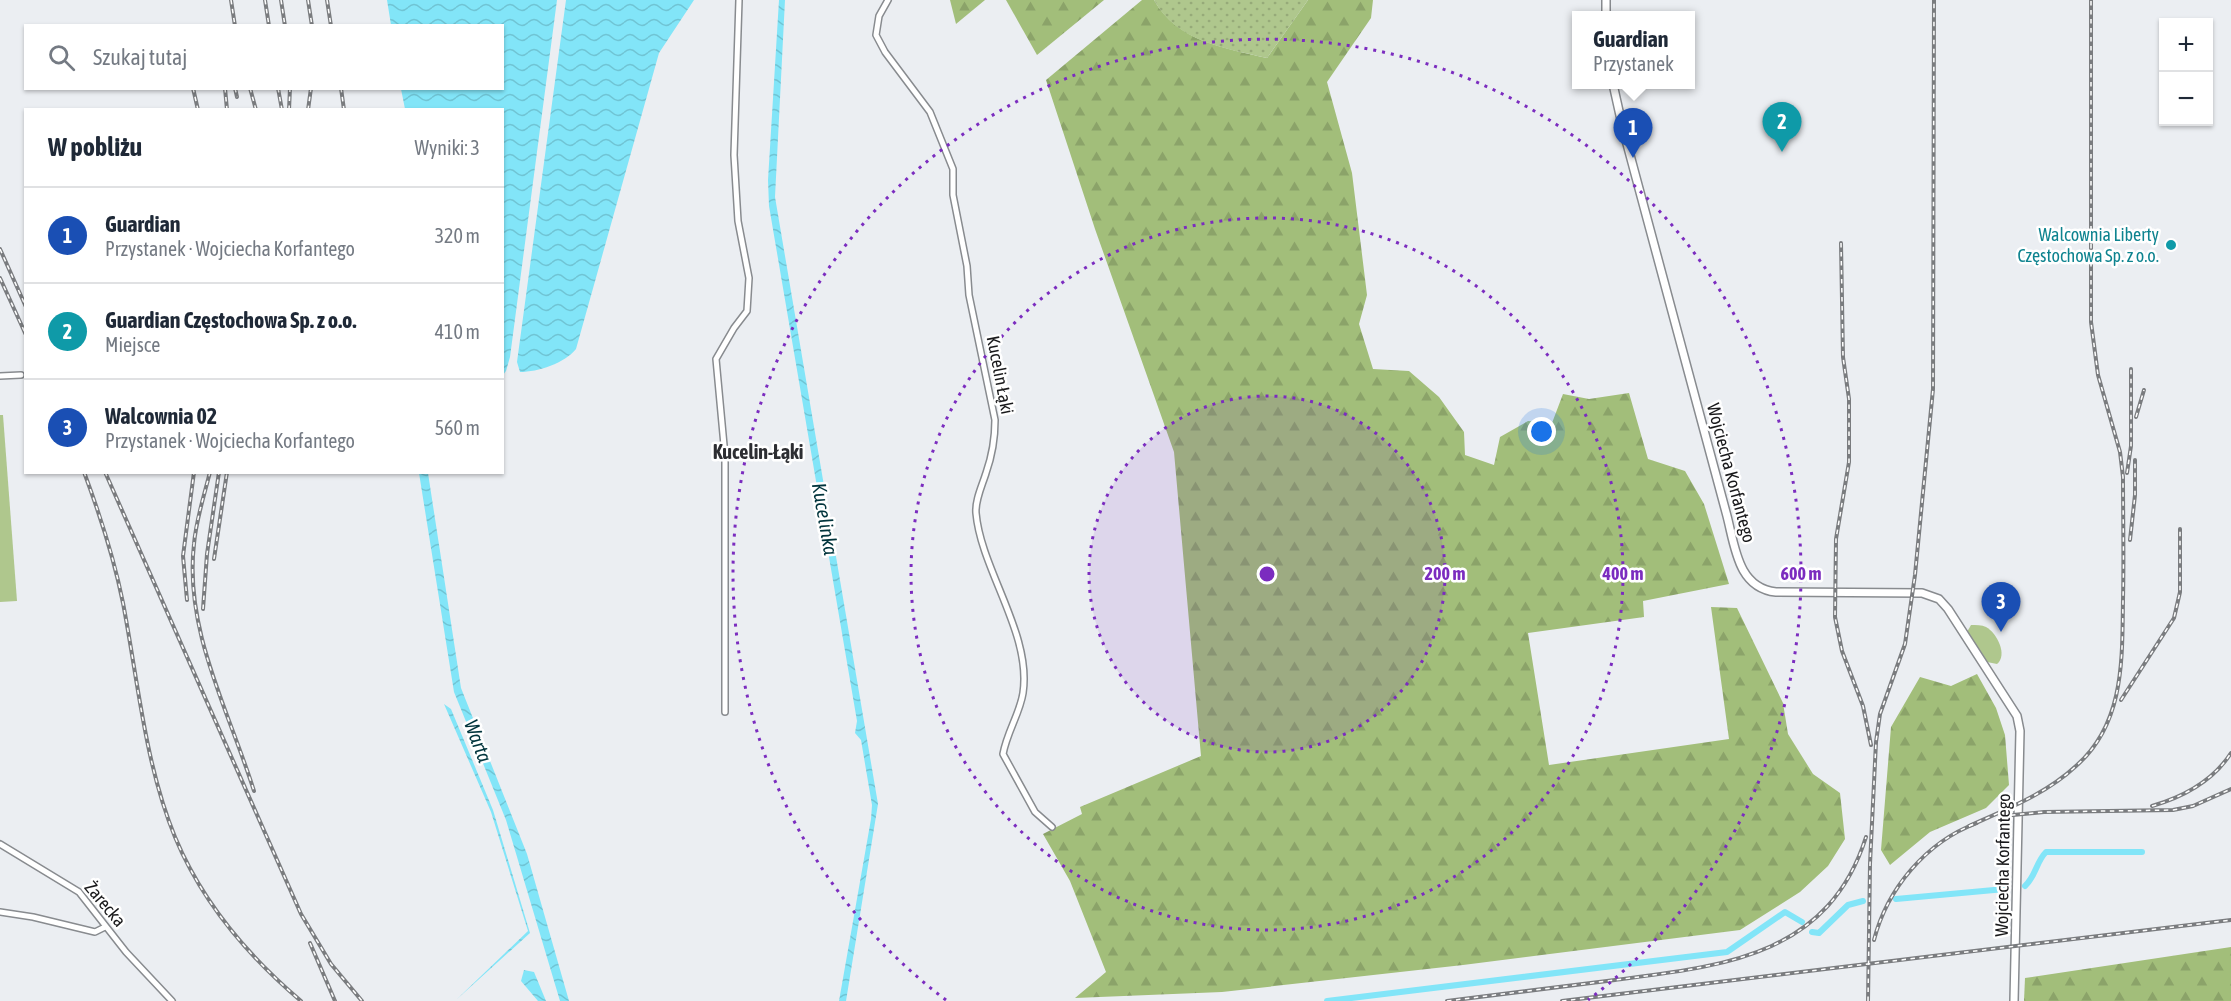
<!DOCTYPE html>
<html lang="pl">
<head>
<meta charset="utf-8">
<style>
	body { margin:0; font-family:"Asap Condensed",sans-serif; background:#f2f2f3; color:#1f2937 }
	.controls { position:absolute; right:18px; top:18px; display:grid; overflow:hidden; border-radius:0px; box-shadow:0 2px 4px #0004 }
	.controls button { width:54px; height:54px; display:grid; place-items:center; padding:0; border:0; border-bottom:2px solid #e0e1e3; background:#fff; color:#1f2937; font:30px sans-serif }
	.you { position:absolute; left:1542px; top:432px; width:21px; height:21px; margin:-15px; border:4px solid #fff; border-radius:50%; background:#1a73e8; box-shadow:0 0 0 9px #1a73e833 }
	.badge { display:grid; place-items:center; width:39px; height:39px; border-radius:50%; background:#db2777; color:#fff; font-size:20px; font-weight:700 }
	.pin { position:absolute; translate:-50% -50px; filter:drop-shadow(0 2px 3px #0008) }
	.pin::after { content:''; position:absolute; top:32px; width:21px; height:18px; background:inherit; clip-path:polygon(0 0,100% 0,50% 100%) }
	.popup { position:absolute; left:1572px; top:11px; width:123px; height:78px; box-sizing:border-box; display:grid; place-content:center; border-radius:0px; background:#fff; filter:drop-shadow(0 2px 4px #0005); font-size:20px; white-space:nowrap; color:#747a83 }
	.popup b { font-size:22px; color:#1f2937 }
	.popup::after { content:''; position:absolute; left:50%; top:100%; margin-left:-12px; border:12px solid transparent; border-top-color:#fff }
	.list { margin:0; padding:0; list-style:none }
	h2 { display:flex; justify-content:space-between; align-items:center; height:78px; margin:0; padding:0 24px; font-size:26px }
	h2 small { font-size:20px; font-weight:400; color:#747a83 }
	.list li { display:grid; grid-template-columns:39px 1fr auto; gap:18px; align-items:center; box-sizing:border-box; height:96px; padding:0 24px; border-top:2px solid #e0e1e3 }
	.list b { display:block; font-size:22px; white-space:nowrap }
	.list p { margin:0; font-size:20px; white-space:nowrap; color:#747a83 }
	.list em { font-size:20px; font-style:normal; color:#747a83 }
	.icon { flex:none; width:33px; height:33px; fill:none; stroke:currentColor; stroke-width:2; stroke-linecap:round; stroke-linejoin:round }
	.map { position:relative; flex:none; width:2231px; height:1001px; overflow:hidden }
	.search { position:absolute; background:#fff; box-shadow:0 2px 4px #0004; left:24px; top:24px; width:480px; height:66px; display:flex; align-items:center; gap:15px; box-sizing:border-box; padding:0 21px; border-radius:0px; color:#747a83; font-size:22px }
	.panel { position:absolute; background:#fff; box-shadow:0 2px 4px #0004; left:24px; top:108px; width:480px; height:366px; border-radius:0px }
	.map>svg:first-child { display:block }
</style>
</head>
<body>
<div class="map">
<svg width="2231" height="1001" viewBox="0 0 2231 1001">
	<defs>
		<pattern id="forest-firs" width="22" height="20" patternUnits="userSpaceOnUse" patternTransform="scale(1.5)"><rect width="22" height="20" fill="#a2be7a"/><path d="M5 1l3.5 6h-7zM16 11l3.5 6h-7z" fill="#8ba369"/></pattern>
		<pattern id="garden-dots" width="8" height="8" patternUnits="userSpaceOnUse" patternTransform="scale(1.5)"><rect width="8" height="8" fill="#afc78d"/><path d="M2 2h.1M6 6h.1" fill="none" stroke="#96aa79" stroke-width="1.8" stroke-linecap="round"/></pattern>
		<pattern id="water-waves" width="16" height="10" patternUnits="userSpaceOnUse" patternTransform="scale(1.5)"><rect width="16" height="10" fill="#82e5f8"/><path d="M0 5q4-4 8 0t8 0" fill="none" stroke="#70c4d4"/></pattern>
	</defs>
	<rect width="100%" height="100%" fill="#ebeef2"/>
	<!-- green -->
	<g fill="#afc78d">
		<path d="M0 415H3L17 601 0 602Z"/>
		<path d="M1971 625C1976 625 1982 625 1986 627 1997 633 2008 655 1997 664L1987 662 1967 632Z"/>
	</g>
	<!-- forest -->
	<g fill="url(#forest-firs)">
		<path d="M950 0H985L956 24Z"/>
		<path d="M1006 0H1104L1037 55Z"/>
		<path d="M1142 0H1154C1177 41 1224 48 1267 58L1308 0H1373L1371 18 1327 82 1352 173 1367 295 1359 324 1373 369 1409 371 1439 397 1464 432 1465 455 1494 465 1500 437 1528 421 1552 423 1563 394 1589 399 1629 393 1648 459 1685 471 1704 504 1729 584 1643 601 1644 617 1528 633 1549 765 1729 739 1711 607 1737 608 1783 703 1788 734 1813 774 1840 793 1845 839 1828 866 1800 892 1740 930 1463 965 1222 992 1075 998 1106 972 1070 881 1043 834 1082 814 1080 807 1201 756 1174 452 1095 229 1046 80Z"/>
		<path d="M1977 674 1996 708 2005 735 2009 785 1986 808 1930 832 1890 865 1881 850 1891 727 1920 677 1951 686Z"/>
		<path d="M2231 947V1001H2024L2025 978Z"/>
	</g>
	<!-- garden -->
	<path fill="url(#garden-dots)" d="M1154 0H1308L1267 58C1224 48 1177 42 1154 0Z"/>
	<!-- water -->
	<g fill="url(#water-waves)">
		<path d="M387 0H557L510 357 506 371 503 375 502 110 405 109 401 89 502 88V26L391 25Z"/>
		<path d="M566 0H694L659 53 576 349C565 363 538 372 520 372L517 362Z"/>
		<path d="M779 0H785L775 197 878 804 846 1001H839L871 819 872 805 861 740 855 733 857 721 769 206 768 180Z"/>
		<path d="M419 473H428L461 688 527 854 569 1001H560L506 820 454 692Z"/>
		<path d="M444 704 451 709 493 810 530 933 456 1000 528 931 491 812Z"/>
		<path d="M524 970 534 972 546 1001H538L521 981Z"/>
	</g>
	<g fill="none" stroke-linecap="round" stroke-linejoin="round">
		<!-- canal -->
		<g stroke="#82e5f8" stroke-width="6">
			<path d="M2025 886C2036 876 2036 862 2046 852H2142"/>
			<path d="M1896 899 2005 889"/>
			<path d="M1812 932 1819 933 1848 905 1863 901"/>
			<path d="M1327 1001 1727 952 1785 912 1802 922"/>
		</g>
		<!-- minor casing -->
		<g stroke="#888b8f" stroke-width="8">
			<g id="minor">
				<path d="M888 0 879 16 876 35 885 52 930 112 953 169V195L967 266 969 295 995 420C995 438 992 456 986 473 982 486 975 500 976 513 981 570 1032 634 1023 693 1020 713 1007 732 1003 754L1035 812 1052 827"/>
				<path d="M0 376 21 375"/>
				<path d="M725 712V456L716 359 734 328 747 311 749 278 738 221 734 155 739 0"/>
				<path d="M0 844 79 892 126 952 172 1001"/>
				<path d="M0 912 33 917 95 932 105 927"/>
			</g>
		</g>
		<!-- tertiary casing -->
		<g stroke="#888b8f" stroke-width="10">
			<g id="tertiary">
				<path d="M1606 0V15"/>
				<path d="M1613 84 1623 129 1727 516C1735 547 1738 588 1776 592L1922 593 1939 599 1948 609 2017 716 2020 731 2014 1001"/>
			</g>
		</g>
		<!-- minor -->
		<use href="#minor" stroke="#fff" stroke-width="5"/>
		<!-- tertiary -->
		<use href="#tertiary" stroke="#fff" stroke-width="7"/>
		<!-- rail casing -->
		<g stroke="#7a7c7f" stroke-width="4">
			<g id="rail">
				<path d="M231 0 235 26"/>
				<path d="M265 0 269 26"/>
				<path d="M281 0 285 26"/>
				<path d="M308 0 312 26"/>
				<path d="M327 0 331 26"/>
				<path d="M193 88 198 110"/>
				<path d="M225 88 227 110"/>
				<path d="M235 88 237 97"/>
				<path d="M250 88 256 110"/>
				<path d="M278 88 282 110"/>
				<path d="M341 88 344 110"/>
				<path d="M289 110 290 88"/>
				<path d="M308 110 311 88"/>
				<path d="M1841 243 1843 357 1849 399V462L1836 539 1835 617 1842 651 1863 706 1871 745"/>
				<path d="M0 249 26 307"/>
				<path d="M0 278 26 335"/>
				<path d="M2136 417 2144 390"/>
				<path d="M84 472C100 515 114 558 123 603 138 681 145 764 175 837 202 902 248 956 301 1001"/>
				<path d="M105 472 301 914 331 964 362 1001"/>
				<path d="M210 472C204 496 196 520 194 544 184 630 229 711 254 791"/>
				<path d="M2127 473 2131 446V369"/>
				<path d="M2130 540 2135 495V460"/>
				<path d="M214 559 227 472"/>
				<path d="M187 600 183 556 194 472"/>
				<path d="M203 609 207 554 219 472"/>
				<path d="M2121 700 2174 618 2180 592V529"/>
				<path d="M2152 806C2183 797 2213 781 2231 753"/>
				<path d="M2002 816 2044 812 2173 810 2193 806 2231 789"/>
				<path d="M1969 826C2007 809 2046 794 2076 766 2125 723 2122 659 2123 600 2124 559 2123 518 2123 477L2120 452 2098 375 2091 322V0"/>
				<path d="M1874 940C1887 889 1926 842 1977 823"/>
				<path d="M310 943 335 1001"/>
				<path d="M1447 1001C1503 994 1559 987 1615 980 1722 966 1828 957 1866 837"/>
				<path d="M1562 1001 2231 920"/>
				<path d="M1868 1001 1870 864 1876 742 1880 714 1905 644 1915 575 1933 389 1934 0"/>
			</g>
		</g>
		<!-- rail -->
		<use href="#rail" stroke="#fff" stroke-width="1.5" stroke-dasharray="4.5" stroke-linecap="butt"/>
	</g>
	<!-- distance rings -->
	<circle cx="1267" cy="574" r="178" fill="#7b2cbf" fill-opacity=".12"/>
	<g fill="none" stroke="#7b2cbf" stroke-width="3" stroke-dasharray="3 6">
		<circle cx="1267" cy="574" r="178"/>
		<circle cx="1267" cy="574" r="356"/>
		<path d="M946 1000A534 534 0 1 1 1588 1000"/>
	</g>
	<!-- markers -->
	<circle fill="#0f9aa8" stroke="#fff" stroke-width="2" cx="2171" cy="245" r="6"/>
	<g text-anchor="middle" stroke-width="5" stroke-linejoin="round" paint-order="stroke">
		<!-- culture labels -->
		<g font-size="18" fill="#0d838f" stroke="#fff" text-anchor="end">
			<text x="2159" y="241">Walcownia Liberty<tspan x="2159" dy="21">Częstochowa Sp. z o.o.</tspan></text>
		</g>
		<!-- street labels -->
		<g font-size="18" fill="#19191b" stroke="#fff">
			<text transform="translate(1000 375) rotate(79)" y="6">Kucelin Łąki</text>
			<text transform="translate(1731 473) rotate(75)" y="6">Wojciecha Korfantego</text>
			<text transform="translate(2003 865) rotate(-89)" y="6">Wojciecha Korfantego</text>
			<text transform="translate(105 904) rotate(50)" y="6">Żarecka</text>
		</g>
		<!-- neighbourhood labels -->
		<g font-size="20" font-weight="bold" fill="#2d2e32" stroke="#fff">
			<text x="758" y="459">Kucelin-Łąki</text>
		</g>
		<!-- water labels -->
		<g font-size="20" font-style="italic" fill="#01343c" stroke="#fff">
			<text transform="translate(825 519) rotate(80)" y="7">Kucelinka</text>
			<text transform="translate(478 741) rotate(69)" y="7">Warta</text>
		</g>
	</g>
	<circle cx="1267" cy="574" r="9" fill="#7b2cbf" stroke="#fff" stroke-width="3"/>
	<g font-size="18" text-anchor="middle" font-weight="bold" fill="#7b2cbf" stroke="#fff" stroke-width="5" stroke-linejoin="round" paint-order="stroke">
		<text x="1445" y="580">200 m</text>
		<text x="1623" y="580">400 m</text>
		<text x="1801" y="580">600 m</text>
	</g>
</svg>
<div class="controls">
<button>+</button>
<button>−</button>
</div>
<div class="you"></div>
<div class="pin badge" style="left:1633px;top:158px;background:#1a4fb4">1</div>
<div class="popup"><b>Guardian</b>Przystanek</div>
<div class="pin badge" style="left:1782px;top:152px;background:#0f9aa8">2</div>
<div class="pin badge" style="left:2001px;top:632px;background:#1a4fb4">3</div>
<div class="search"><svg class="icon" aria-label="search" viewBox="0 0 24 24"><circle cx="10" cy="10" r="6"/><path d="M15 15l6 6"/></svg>Szukaj tutaj</div>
<section class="panel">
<h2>W pobliżu<small>Wyniki: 3</small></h2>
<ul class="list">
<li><span class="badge" style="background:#1a4fb4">1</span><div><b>Guardian</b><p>Przystanek · Wojciecha Korfantego</p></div><em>320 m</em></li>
<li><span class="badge" style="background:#0f9aa8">2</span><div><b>Guardian Częstochowa Sp. z o.o.</b><p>Miejsce</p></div><em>410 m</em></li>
<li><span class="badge" style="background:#1a4fb4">3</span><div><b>Walcownia 02</b><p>Przystanek · Wojciecha Korfantego</p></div><em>560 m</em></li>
</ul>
</section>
</div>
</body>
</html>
